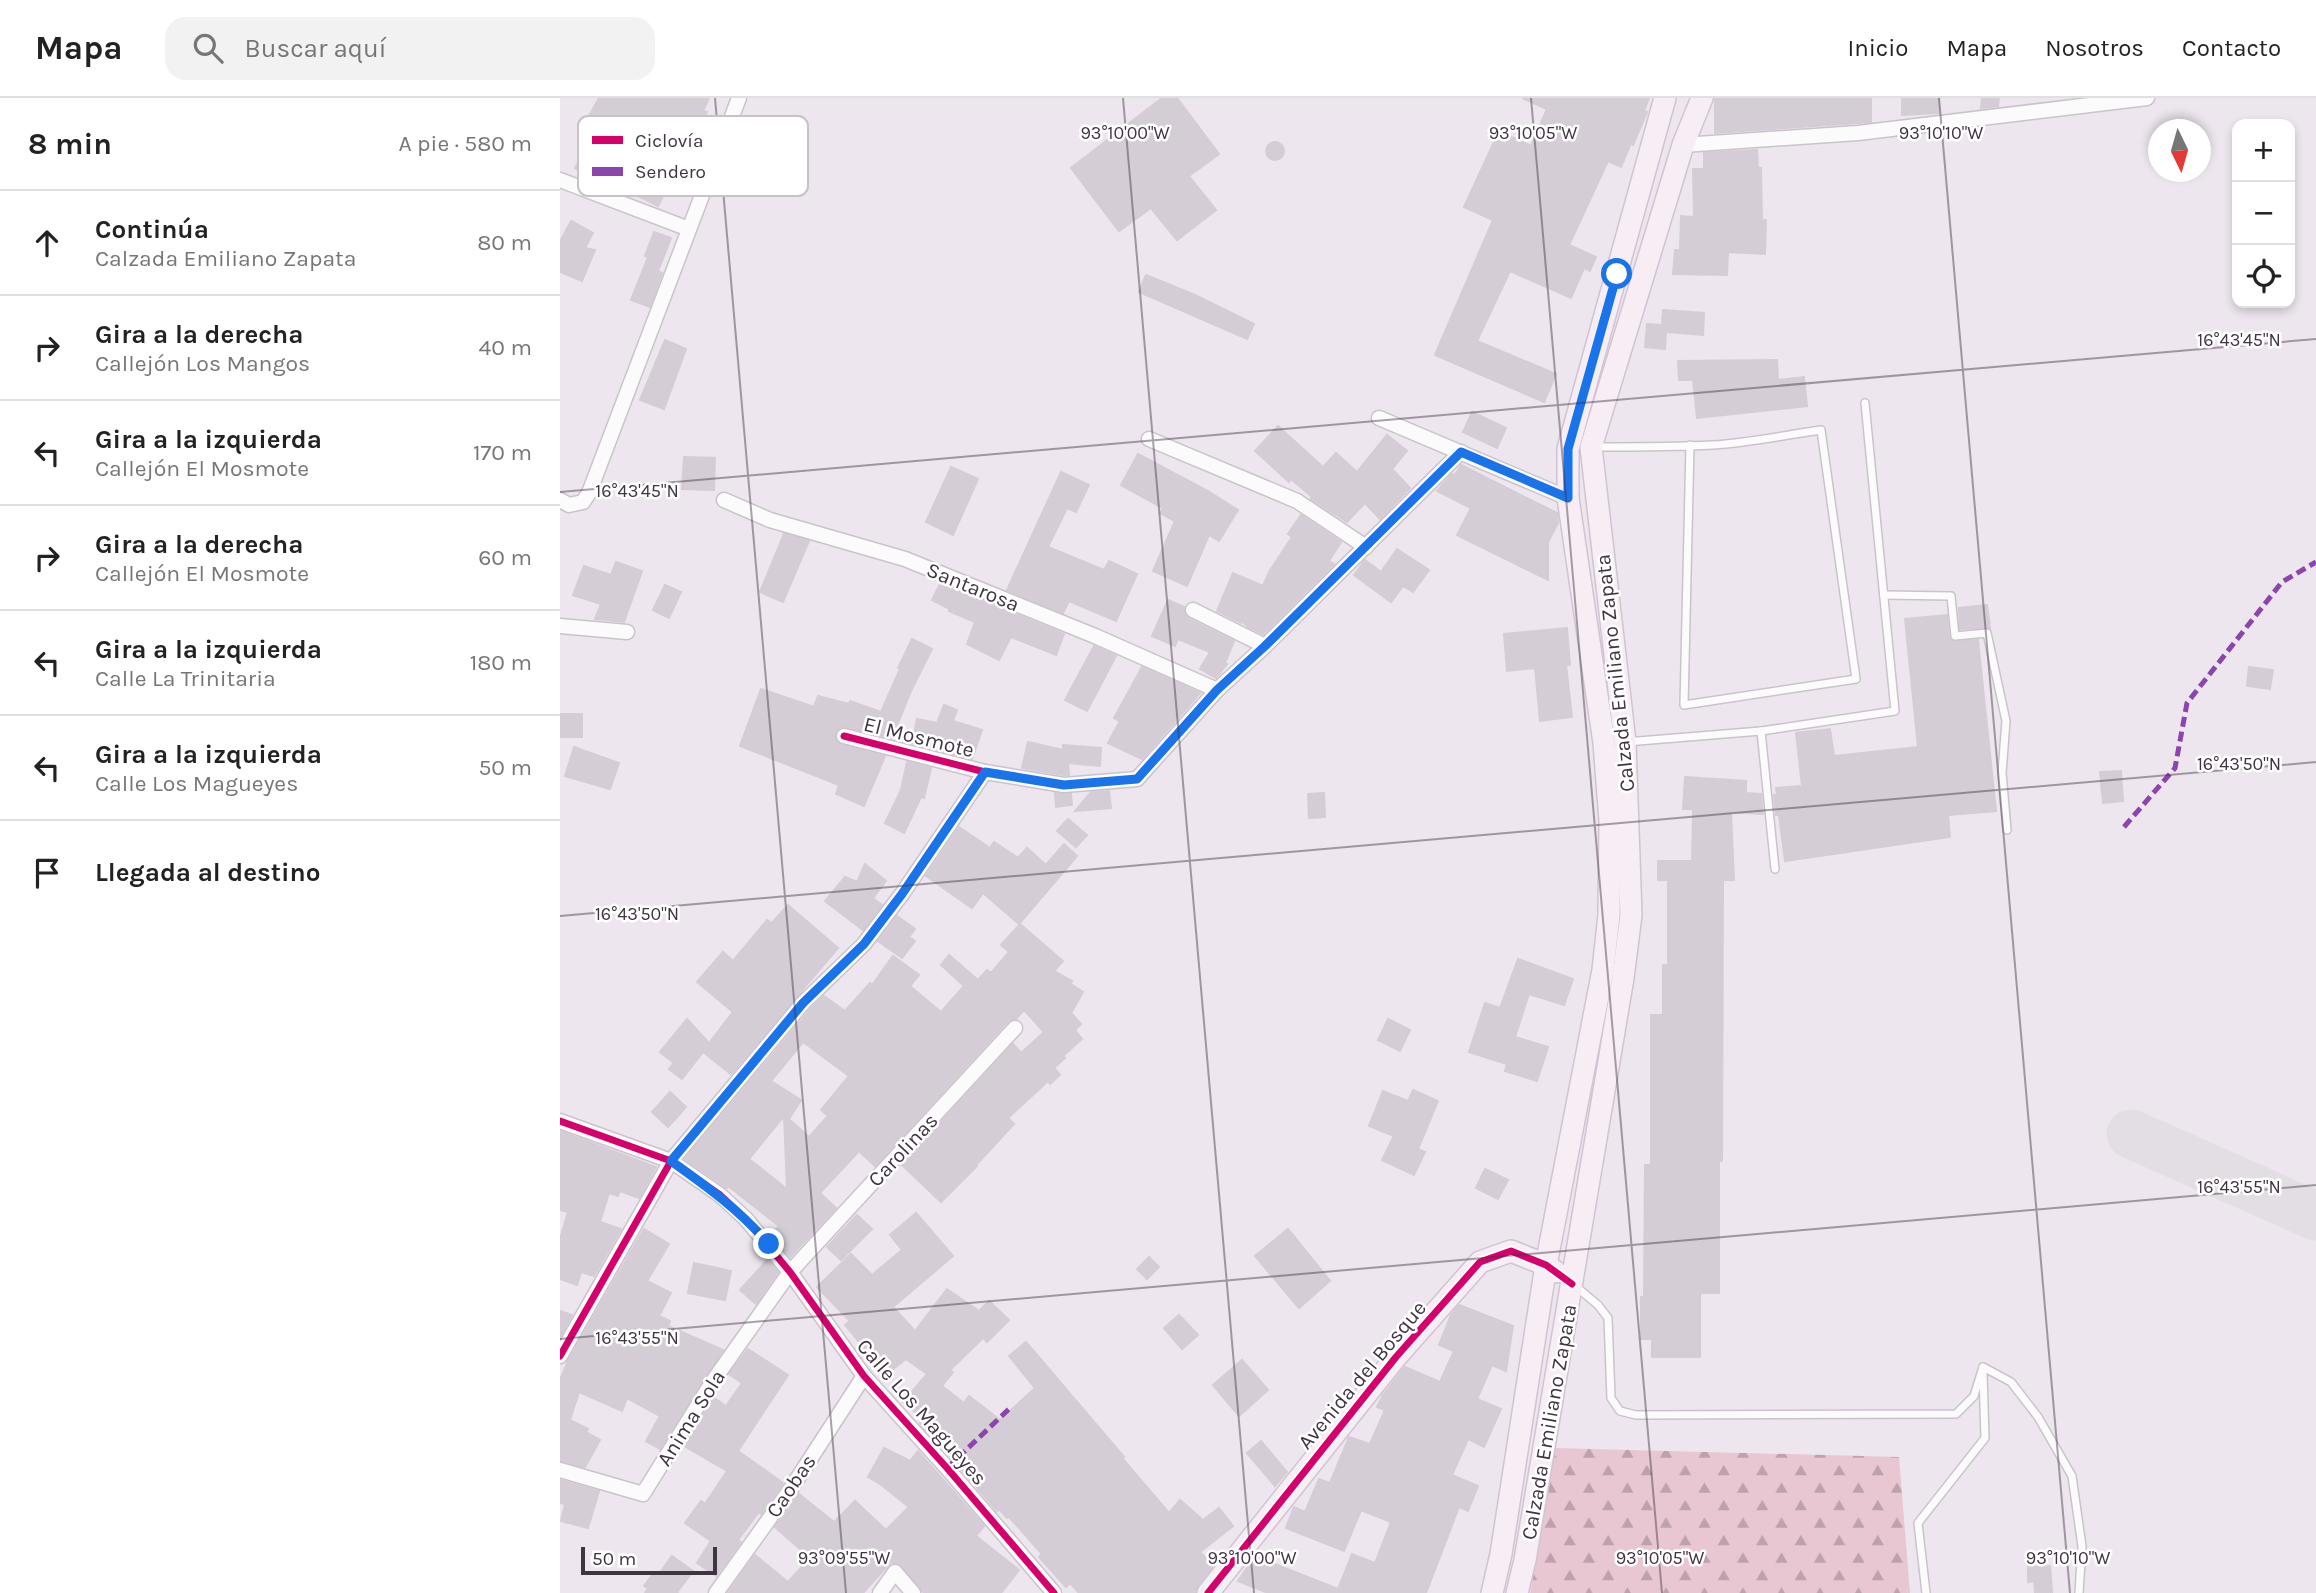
<!DOCTYPE html>
<html lang="es">
<head>
<meta charset="utf-8">
<style>
	body { margin:0; font-family:Karla,sans-serif; background:#f2f2f2; color:#222 }
	.controls { position:absolute; right:21px; top:21px; display:grid; overflow:hidden; border-radius:14px; box-shadow:0 4px 10px #0003 }
	.controls button { width:63px; height:63px; display:grid; place-items:center; padding:0; border:0; border-bottom:2px solid #e0e0e0; background:#fff; color:#222; font:35px sans-serif }
	.compass { position:absolute; left:1588px; top:21px; width:63px; height:63px; border-radius:50%; background:#fff; box-shadow:0 4px 10px #0003; rotate:175deg }
	.scale { position:absolute; left:21px; bottom:18px; width:136px; box-sizing:border-box; padding-left:7px; border:4px solid #403442; border-top:0; font-size:19px; line-height:24px; white-space:nowrap; color:#403442; -webkit-text-stroke:5px #fff; paint-order:stroke }
	.stop { position:absolute; width:21px; height:21px; margin:-16px; border:5px solid #1a73e8; border-radius:50%; background:#fff }
	.stop.end { background:#1a73e8; border-color:#fff; box-shadow:0 2px 7px #0008 }
	.list { margin:0; padding:0; list-style:none }
	h2 { display:flex; justify-content:space-between; align-items:center; height:91px; margin:0; padding:0 28px; font-size:30px }
	h2 small { font-size:23px; font-weight:400; color:#767676 }
	.list li { display:grid; grid-template-columns:46px 1fr auto; gap:21px; align-items:center; box-sizing:border-box; height:105px; padding:0 28px; border-top:2px solid #e0e0e0 }
	.list b { display:block; font-size:26px; white-space:nowrap }
	.list p { margin:0; font-size:23px; white-space:nowrap; color:#767676 }
	.list em { font-size:23px; font-style:normal; color:#767676 }
	.icon { flex:none; width:38px; height:38px; fill:none; stroke:currentColor; stroke-width:2; stroke-linecap:round; stroke-linejoin:round }
	.map { position:relative; flex:none; width:1756px; height:1495px; overflow:hidden }
	header { display:flex; align-items:center; gap:42px; box-sizing:border-box; height:98px; padding:0 35px; background:#fff; border-bottom:2px solid #e0e0e0 }
	header strong { font-size:33px }
	nav { display:flex; gap:38px; margin-inline-start:auto; font-size:24px }
	.search { width:490px; height:63px; background:#f2f2f2; display:flex; align-items:center; gap:18px; box-sizing:border-box; padding:0 24px; border-radius:21px; color:#767676; font-size:26px }
	main { display:flex }
	aside { flex:1; background:#fff }
	.map>svg:first-child { display:block }
</style>
</head>
<body>
<header>
<strong>Mapa</strong>
<div class="search"><svg class="icon" aria-label="search" viewBox="0 0 24 24"><circle cx="10" cy="10" r="6"/><path d="M15 15l6 6"/></svg>Buscar aquí</div>
<nav><a>Inicio</a><a>Mapa</a><a>Nosotros</a><a>Contacto</a></nav>
</header>
<main>
<aside>
<h2>8 min<small>A pie · 580 m</small></h2>
<ul class="list">
<li><svg class="icon" aria-label="ahead" viewBox="0 0 24 24"><path d="M12 20V5M6 11l6-6 6 6"/></svg><div><b>Continúa</b><p>Calzada Emiliano Zapata</p></div><em>80 m</em></li>
<li><svg class="icon" aria-label="right" viewBox="0 0 24 24"><path d="M7 20v-9h11M14 6l5 5-5 5"/></svg><div><b>Gira a la derecha</b><p>Callejón Los Mangos</p></div><em>40 m</em></li>
<li><svg class="icon" aria-label="left" viewBox="0 0 24 24"><path d="M17 20v-9H6M10 6l-5 5 5 5"/></svg><div><b>Gira a la izquierda</b><p>Callejón El Mosmote</p></div><em>170 m</em></li>
<li><svg class="icon" aria-label="right" viewBox="0 0 24 24"><path d="M7 20v-9h11M14 6l5 5-5 5"/></svg><div><b>Gira a la derecha</b><p>Callejón El Mosmote</p></div><em>60 m</em></li>
<li><svg class="icon" aria-label="left" viewBox="0 0 24 24"><path d="M17 20v-9H6M10 6l-5 5 5 5"/></svg><div><b>Gira a la izquierda</b><p>Calle La Trinitaria</p></div><em>180 m</em></li>
<li><svg class="icon" aria-label="left" viewBox="0 0 24 24"><path d="M17 20v-9H6M10 6l-5 5 5 5"/></svg><div><b>Gira a la izquierda</b><p>Calle Los Magueyes</p></div><em>50 m</em></li>
<li><svg class="icon" aria-label="arrive" viewBox="0 0 24 24"><path d="M6 21V4h12l-3 4 3 4H6"/></svg><div><b>Llegada al destino</b></div></li>
</ul>
</aside>
<div class="map">
<svg width="1756" height="1495" viewBox="0 0 1756 1495">
	<defs>
		<pattern id="forest-firs" width="22" height="20" patternUnits="userSpaceOnUse" patternTransform="scale(1.75)"><rect width="22" height="20" fill="#e8c7d3"/><path d="M5 1l3.5 6h-7zM16 11l3.5 6h-7z" fill="#bda2ad"/></pattern>
	</defs>
	<rect width="100%" height="100%" fill="#ede6ee"/>
	<!-- forest -->
	<path fill="url(#forest-firs)" d="M996 1350 1339 1359 1350 1495H970Z"/>
	<g fill="none" stroke-linecap="round" stroke-linejoin="round">
		<!-- taxiway -->
		<path stroke="#e2dee3" stroke-width="49" d="M1571 1036 1756 1118"/>
	</g>
	<!-- building -->
	<g fill="#d4cdd6" stroke="#d5ccd6" stroke-width="2" fill-rule="evenodd">
		<path d="M39 0H149L143 13 147 14 141 25 154 32 142 55 147 57 137 84 116 73 98 108 72 95 86 67 72 57 82 42 55 27 51 34 28 20Z"/>
		<path d="M602 0H617L659 56 629 78 656 112 617 142 591 110 559 133 511 70Z"/>
		<path d="M962 0H1089L1084 13 1087 14 1073 47 1071 45 1061 69 1048 63 1009 147 1036 159 1030 173 1024 170 1011 200 950 173 917 243 996 276 984 304 875 257 933 122 904 109 939 33 971 48 987 11Z"/>
		<path d="M1155 0H1311V24L1155 35Z"/>
		<path d="M1379 0V15L1342 17V1Z"/>
		<path d="M1422 0H1439L1438 8 1421 10Z"/>
		<circle cx="715" cy="53" r="9"/>
		<path d="M29 45 42 52 28 77 15 70Z"/>
		<path d="M1197 52 1198 70H1201L1202 122H1206L1205 156 1168 154 1167 177 1113 176 1115 152H1120L1121 118 1134 119 1133 71H1144V55Z"/>
		<path d="M11 123 33 135 25 150 35 152 22 183 0 174V144Z"/>
		<path d="M94 134 111 140 98 173 102 175 90 209 71 202 88 159 85 158Z"/>
		<path d="M586 177 635 197 694 226 687 241 579 194Z"/>
		<path d="M1103 212 1144 215 1143 237 1106 234 1105 251 1085 249 1087 226 1102 227Z"/>
		<path d="M105 242 126 251 104 311 80 302Z"/>
		<path d="M1217 262 1218 282 1244 279 1247 308 1137 320 1133 282H1119L1118 263Z"/>
		<path d="M912 314 946 330 937 350 903 334Z"/>
		<path d="M718 328 763 369 776 355 797 374 827 337 847 353 832 371 850 390 820 421 805 405 787 424 751 401 752 399 731 381 729 384 695 353Z"/>
		<path d="M578 356 648 393 678 412 659 443 649 437 627 488 593 473 615 423 600 415 603 410 561 387Z"/>
		<path d="M124 359 155 360 154 392 122 391Z"/>
		<path d="M901 367 997 415 998 425 988 444V482L897 437 911 410 877 393 892 376 895 377Z"/>
		<path d="M391 369 418 381 393 437 366 424Z"/>
		<path d="M501 374 529 387 516 414 507 410 488 449 544 472 549 463 577 476 556 523 509 503 503 515 447 492Z"/>
		<path d="M741 417 781 444 769 463 774 466 703 536 688 529 682 523 681 525 657 513 673 475 703 488 709 474 732 439 728 436Z"/>
		<path d="M224 436 249 443 223 504 200 494Z"/>
		<path d="M837 451 869 472 853 494 843 488 831 504 794 477 805 462 821 474Z"/>
		<path d="M56 464 82 473 64 524 35 521 41 506 13 497 24 468 51 477Z"/>
		<path d="M380 486 504 536 496 557 451 539 439 562 407 546 415 524 389 513 390 511 372 502Z"/>
		<path d="M105 487 121 494 109 520 93 512Z"/>
		<path d="M608 502 624 509 625 517 629 521 674 543 665 565 667 566 656 580 640 571 650 554 618 541 615 548 592 538Z"/>
		<path d="M1427 507 1430 530 1400 531 1399 510Z"/>
		<path d="M1387 517 1389 539 1392 543 1418 542 1436 713 1388 717 1390 739 1225 763 1219 717H1216L1214 697H1217L1216 690 1242 688 1236 635 1270 631 1274 658 1358 649 1345 521Z"/>
		<path d="M1007 530 1010 567H1006L1012 619 980 623 975 570 947 573 944 536Z"/>
		<path d="M352 541 372 551 351 593 332 640 286 629H281L275 635V641L281 647 325 658 304 708 276 696 279 687 180 648 201 591 254 609 258 598 289 606 290 603 321 614 340 571 338 570Z"/>
		<path d="M534 548 556 558 527 613 505 602Z"/>
		<path d="M582 569 640 595 582 661 548 645 560 623 554 620Z"/>
		<path d="M1689 569 1713 572 1710 591 1687 588Z"/>
		<path d="M384 607 397 612 393 623 422 632 412 661 352 645 357 621 377 625Z"/>
		<rect x="0" y="616" width="22" height="23"/>
		<path d="M468 644 503 652V647L541 650 540 668 508 665 509 677H504L462 670Z"/>
		<path d="M14 649 59 665 50 691 5 678Z"/>
		<path d="M347 664 371 670 364 700 361 699 344 735 325 725 341 692Z"/>
		<path d="M1561 673 1563 703 1543 705 1540 674Z"/>
		<path d="M1125 679 1186 683V695L1201 696 1203 716 1171 714 1174 782H1163L1162 1063H1159V1195H1140V1259H1092V1241H1081V1199H1084L1085 1067H1091V917H1103V867H1108V782H1098V763H1132L1133 711H1123Z"/>
		<path d="M549 693 551 710 515 713 531 694Z"/>
		<path d="M495 695 511 696 512 707 496 709Z"/>
		<path d="M764 695 765 719 749 720 748 696Z"/>
		<path d="M508 721 527 737 516 749 497 733Z"/>
		<path d="M399 729 430 750 434 744 458 760 467 750 486 767 504 746 517 758 459 826 423 795 412 810 366 778Z"/>
		<path d="M305 766 326 783 313 800 322 807 303 832 265 803 285 779 297 784Z"/>
		<path d="M228 807 278 850 171 976 143 954 122 981 109 971 114 965 100 954 127 921 149 945 173 914 137 884 163 854 173 863 207 822 212 825Z"/>
		<path d="M337 818 355 831 349 839 355 843 342 860 318 843Z"/>
		<path d="M460 826 503 863 494 873 512 883 511 886 523 894 511 915 521 926 515 932 522 941 503 958 505 960 494 970 500 977 490 986 488 983 448 1020 454 1026 416 1067 417 1068 381 1104 342 1067 453 946 461 955 484 934 464 912 456 921 448 923 315 1068 299 1053 260 1095 276 1110 230 1159 220 1147 222 1145 212 1136 219 1128 168 1088 167 1090 125 1061 250 912 264 898 285 913 310 885 312 887 333 858 359 877 350 888 381 914 404 888 381 867 389 857 418 882 427 872 431 875 449 854 441 847ZM243 944 289 978 261 1012 268 1018 249 1039 229 1021 241 1002 211 983ZM224 1018 227 1091 189 1061Z"/>
		<path d="M958 861 1013 881 1004 907 969 896 955 939 988 949 977 983 945 973 947 966 909 954 925 905 940 910Z"/>
		<path d="M828 921 850 932 840 953 818 942Z"/>
		<path d="M853 992 878 1003 858 1051 865 1054 854 1077 822 1062 834 1038 809 1028 823 993 848 1003Z"/>
		<path d="M110 994 126 1009 108 1029 92 1014Z"/>
		<path d="M0 1033 96 1069 79 1100 60 1093 58 1098 49 1095 40 1124 61 1131 34 1178 21 1174 17 1187 0 1181V1141L8 1114 0 1112Z"/>
		<path d="M925 1071 948 1082 938 1101 916 1090Z"/>
		<path d="M356 1115 393 1158 333 1209 355 1233 387 1191 419 1213 429 1203 449 1222 427 1244 423 1240 390 1272 393 1274 382 1288 404 1305 409 1298 440 1322 475 1290 449 1258 466 1244 564 1359 562 1360 609 1415 620 1402 643 1422 659 1410 673 1428 640 1454 653 1468 638 1487 635 1495H519L510 1485 506 1489 479 1459 482 1456 449 1419 447 1420 439 1411 437 1413 395 1364 406 1355 380 1335 376 1340 365 1332 360 1325 363 1320 343 1304 367 1276 346 1261 323 1279 312 1265 315 1263 285 1227 290 1223 257 1189 291 1156 312 1177 342 1152 330 1137Z"/>
		<path d="M297 1117 312 1131 281 1162 267 1149Z"/>
		<path d="M84 1131 109 1146 87 1183 111 1195 99 1218 110 1223 108 1228 163 1252 100 1351 86 1343 100 1318 67 1300 62 1313 19 1294 10 1322 28 1331 26 1334 40 1342 25 1369 0 1363V1282L8 1263Z"/>
		<path d="M728 1131 770 1183 739 1210 695 1158Z"/>
		<path d="M589 1159 599 1169 587 1181 577 1171Z"/>
		<path d="M207 1162 218 1174 196 1206 180 1192Z"/>
		<path d="M134 1165 171 1173 165 1202 128 1195Z"/>
		<path d="M899 1207 953 1228 946 1273 932 1267 917 1301 941 1311 924 1349 908 1341 892 1377 918 1388 908 1413 899 1409 866 1495H708L678 1483 695 1458 778 1491 792 1456 815 1465 831 1424 801 1412 784 1453 726 1430 734 1409 745 1414 759 1381 770 1385 789 1339 810 1346 825 1312 817 1309 823 1297 845 1269 880 1284 894 1253 879 1247 891 1217Z"/>
		<path d="M0 1213 12 1217 0 1239Z"/>
		<path d="M619 1217 638 1237 622 1251 604 1230Z"/>
		<path d="M188 1251 228 1277 178 1353 223 1385 201 1416 199 1414 178 1442 181 1444 156 1478 137 1465 151 1443 125 1425 141 1403 145 1406 167 1373 124 1348 154 1300 166 1308 182 1285 169 1276Z"/>
		<path d="M682 1262 708 1292 679 1318 653 1287Z"/>
		<path d="M701 1343 727 1374 715 1388 687 1355Z"/>
		<path d="M324 1350 350 1363 358 1353 424 1428 416 1438 459 1472 441 1495H364L342 1468 331 1464 303 1495H168L195 1457 228 1484 250 1460 215 1429 239 1396 274 1424 295 1403 326 1432 349 1409 320 1386 308 1379Z"/>
		<path d="M0 1382 39 1393 28 1430 1 1423 5 1406 0 1405Z"/>
		<path d="M112 1458 133 1473 118 1493 110 1489 118 1495H85L88 1490 84 1488 93 1476 97 1479Z"/>
		<path d="M1490 1468 1492 1494 1475 1495 1474 1483 1468 1484V1469Z"/>
	</g>
	<g fill="none" stroke-linecap="round" stroke-linejoin="round">
		<!-- lane casing -->
		<g stroke="#cbc3cc" stroke-width="10">
			<g id="lane">
				<path d="M1034 349C1074 349 1114 349 1153 347 1189 345 1225 337 1261 332L1296 581 1124 607 1130 347"/>
				<path d="M1324 497 1391 498 1395 538 1427 535 1446 623 1442 675 1447 732"/>
				<path d="M1201 633 1335 613 1305 305"/>
				<path d="M1066 644 1201 633 1215 771"/>
				<path d="M1014 1187 1038 1207 1048 1220 1051 1300 1060 1313 1076 1317 1396 1316 1414 1298 1423 1269"/>
				<path d="M1423 1269 1451 1284 1478 1319 1512 1378 1522 1448 1519 1495"/>
				<path d="M1366 1495 1358 1425 1425 1340 1423 1275"/>
			</g>
		</g>
		<!-- street casing -->
		<g stroke="#cbc3cc" stroke-width="17">
			<g id="street">
				<path d="M1123 47 1298 35 1587 0"/>
				<path d="M0 82 129 131"/>
				<path d="M819 320 1008 400"/>
				<path d="M589 341 737 403 806 449"/>
				<path d="M0 402 9 407 23 404 29 395 179 0"/>
				<path d="M164 402 210 422 345 461 535 538 657 592"/>
				<path d="M633 512 705 548"/>
				<path d="M0 528 67 534"/>
				<path d="M284 638 425 674 504 687 577 681 657 592 705 548 901 354"/>
				<path d="M0 1023 111 1063 160 1097 186 1121 230 1174 304 1278 387 1370 494 1495"/>
				<path d="M0 1258 111 1063 243 905 304 846 342 796 425 674"/>
				<path d="M0 1372 83 1396 153 1283 230 1174 455 930"/>
				<path d="M156 1495 230 1392 304 1278"/>
				<path d="M320 1495 335 1474 353 1495"/>
			</g>
		</g>
		<!-- secondary casing -->
		<g stroke="#d2c3d2" stroke-width="24">
			<g id="secondary">
				<path d="M648 1495 836 1259 920 1164 951 1153 986 1167 996 1174"/>
				<path d="M932 1495 941 1456 986 1167 1043 872 1049 817 1050 723 1044 645 1008 400V351L1105 0"/>
				<path d="M957 1495 965 1462 1063 880 1071 817 1065 644 1031 349 1123 47 1142 0"/>
			</g>
		</g>
		<!-- lane -->
		<use href="#lane" stroke="#fcfbfc" stroke-width="7"/>
		<!-- street -->
		<use href="#street" stroke="#fcfbfc" stroke-width="14"/>
		<!-- secondary -->
		<use href="#secondary" stroke="#f6edf5" stroke-width="21"/>
		<!-- quiet -->
		<g stroke="#8e44ad" stroke-width="5" stroke-dasharray="10 5" stroke-linecap="butt">
			<path d="M1564 729 1615 670 1627 605 1722 484 1756 464"/>
			<path d="M387 1370 449 1311"/>
		</g>
		<!-- cycleway casing -->
		<g stroke="#fff" stroke-width="11">
			<g id="cycleway">
				<path d="M284 638 425 674 504 687 577 681 657 592 705 548 901 354"/>
				<path d="M0 1023 111 1063 160 1097 186 1121 230 1174 304 1278 387 1370 494 1495"/>
				<path d="M0 1258 111 1063 243 905 304 846 342 796 425 674"/>
				<path d="M648 1495 836 1259 920 1164 951 1153 986 1167 1012 1186"/>
			</g>
		</g>
		<!-- cycleway -->
		<use href="#cycleway" stroke="#d6006c" stroke-width="7"/>
	</g>
	<g fill="none" stroke-linecap="round" stroke-linejoin="round">
		<!-- route -->
		<path stroke="#1a73e8" stroke-width="9" d="M209 1146C178 1111 149 1090 111 1063L243 905 304 846 342 796 425 674 504 687 577 681 657 592 705 548 901 354 1008 400V351L1057 176"/>
	</g>
	<!-- ticks -->
	<path fill="none" stroke="#403442" stroke-width="2" stroke-opacity="0.45" d="M155 0 286 1495M563 0 694 1495M971 0 1102 1495M1379 0 1510 1495M0 394 1756 241M0 818 1756 664M0 1241 1756 1087"/>
	<g text-anchor="middle" stroke-width="5" stroke-linejoin="round" paint-order="stroke">
		<!-- street labels -->
		<g font-size="21" fill="#403442" stroke="#fff">
			<text transform="translate(413 489) rotate(22)" y="7">Santarosa</text>
			<text transform="translate(1055 575) rotate(-96)" y="7">Calzada Emiliano Zapata</text>
			<text transform="translate(359 639) rotate(14)" y="7">El Mosmote</text>
			<text transform="translate(343 1052) rotate(-47)" y="7">Carolinas</text>
			<text transform="translate(802 1277) rotate(-50)" y="7">Avenida del Bosque</text>
			<text transform="translate(362 1314) rotate(49)" y="7">Calle Los Magueyes</text>
			<text transform="translate(131 1320) rotate(-58)" y="7">Anima Sola</text>
			<text transform="translate(989 1324) rotate(-80)" y="7">Calzada Emiliano Zapata</text>
			<text transform="translate(231 1388) rotate(-56)" y="7">Caobas</text>
		</g>
	</g>
	<!-- legend -->
	<rect x="18" y="18" width="230" height="80" rx="10" fill="#fff" stroke="#c6c2c6" stroke-width="2"/>
	<rect x="32" y="38" width="31" height="8" fill="#d6006c"/>
	<rect x="32" y="69" width="31" height="9" fill="#8e44ad"/>
	<g font-size="19" fill="#403442">
		<text x="75" y="49">Ciclovía</text>
		<text x="75" y="80">Sendero</text>
	</g>
	<g font-size="18" text-anchor="middle" fill="#403442" stroke="#fff" stroke-width="5" stroke-linejoin="round" paint-order="stroke">
		<text x="565" y="41">93°10'00"W</text>
		<text x="973" y="41">93°10'05"W</text>
		<text x="1381" y="41">93°10'10"W</text>
		<text x="1679" y="248">16°43'45"N</text>
		<text x="77" y="399">16°43'45"N</text>
		<text x="1679" y="672">16°43'50"N</text>
		<text x="77" y="822">16°43'50"N</text>
		<text x="1679" y="1095">16°43'55"N</text>
		<text x="77" y="1246">16°43'55"N</text>
		<text x="284" y="1466">93°09'55"W</text>
		<text x="692" y="1466">93°10'00"W</text>
		<text x="1100" y="1466">93°10'05"W</text>
		<text x="1508" y="1466">93°10'10"W</text>
	</g>
</svg>
<div class="controls">
<button>+</button>
<button>−</button>
<button><svg class="icon" aria-label="locate" viewBox="0 0 24 24"><circle cx="12" cy="12" r="6"/><path d="M12 2v4M12 18v4M2 12h4M18 12h4"/></svg></button>
</div>
<svg class="compass" viewBox="-18 -18 36 36"><path d="M0-13l5 13h-10z" fill="#e53935"/><path d="M0 13l5-13h-10z" fill="#767676"/></svg>
<div class="scale">50 m</div>
<div class="stop" style="left:1057px;top:176px"></div>
<div class="stop end" style="left:209px;top:1146px"></div>
</div>
</main>
</body>
</html>
